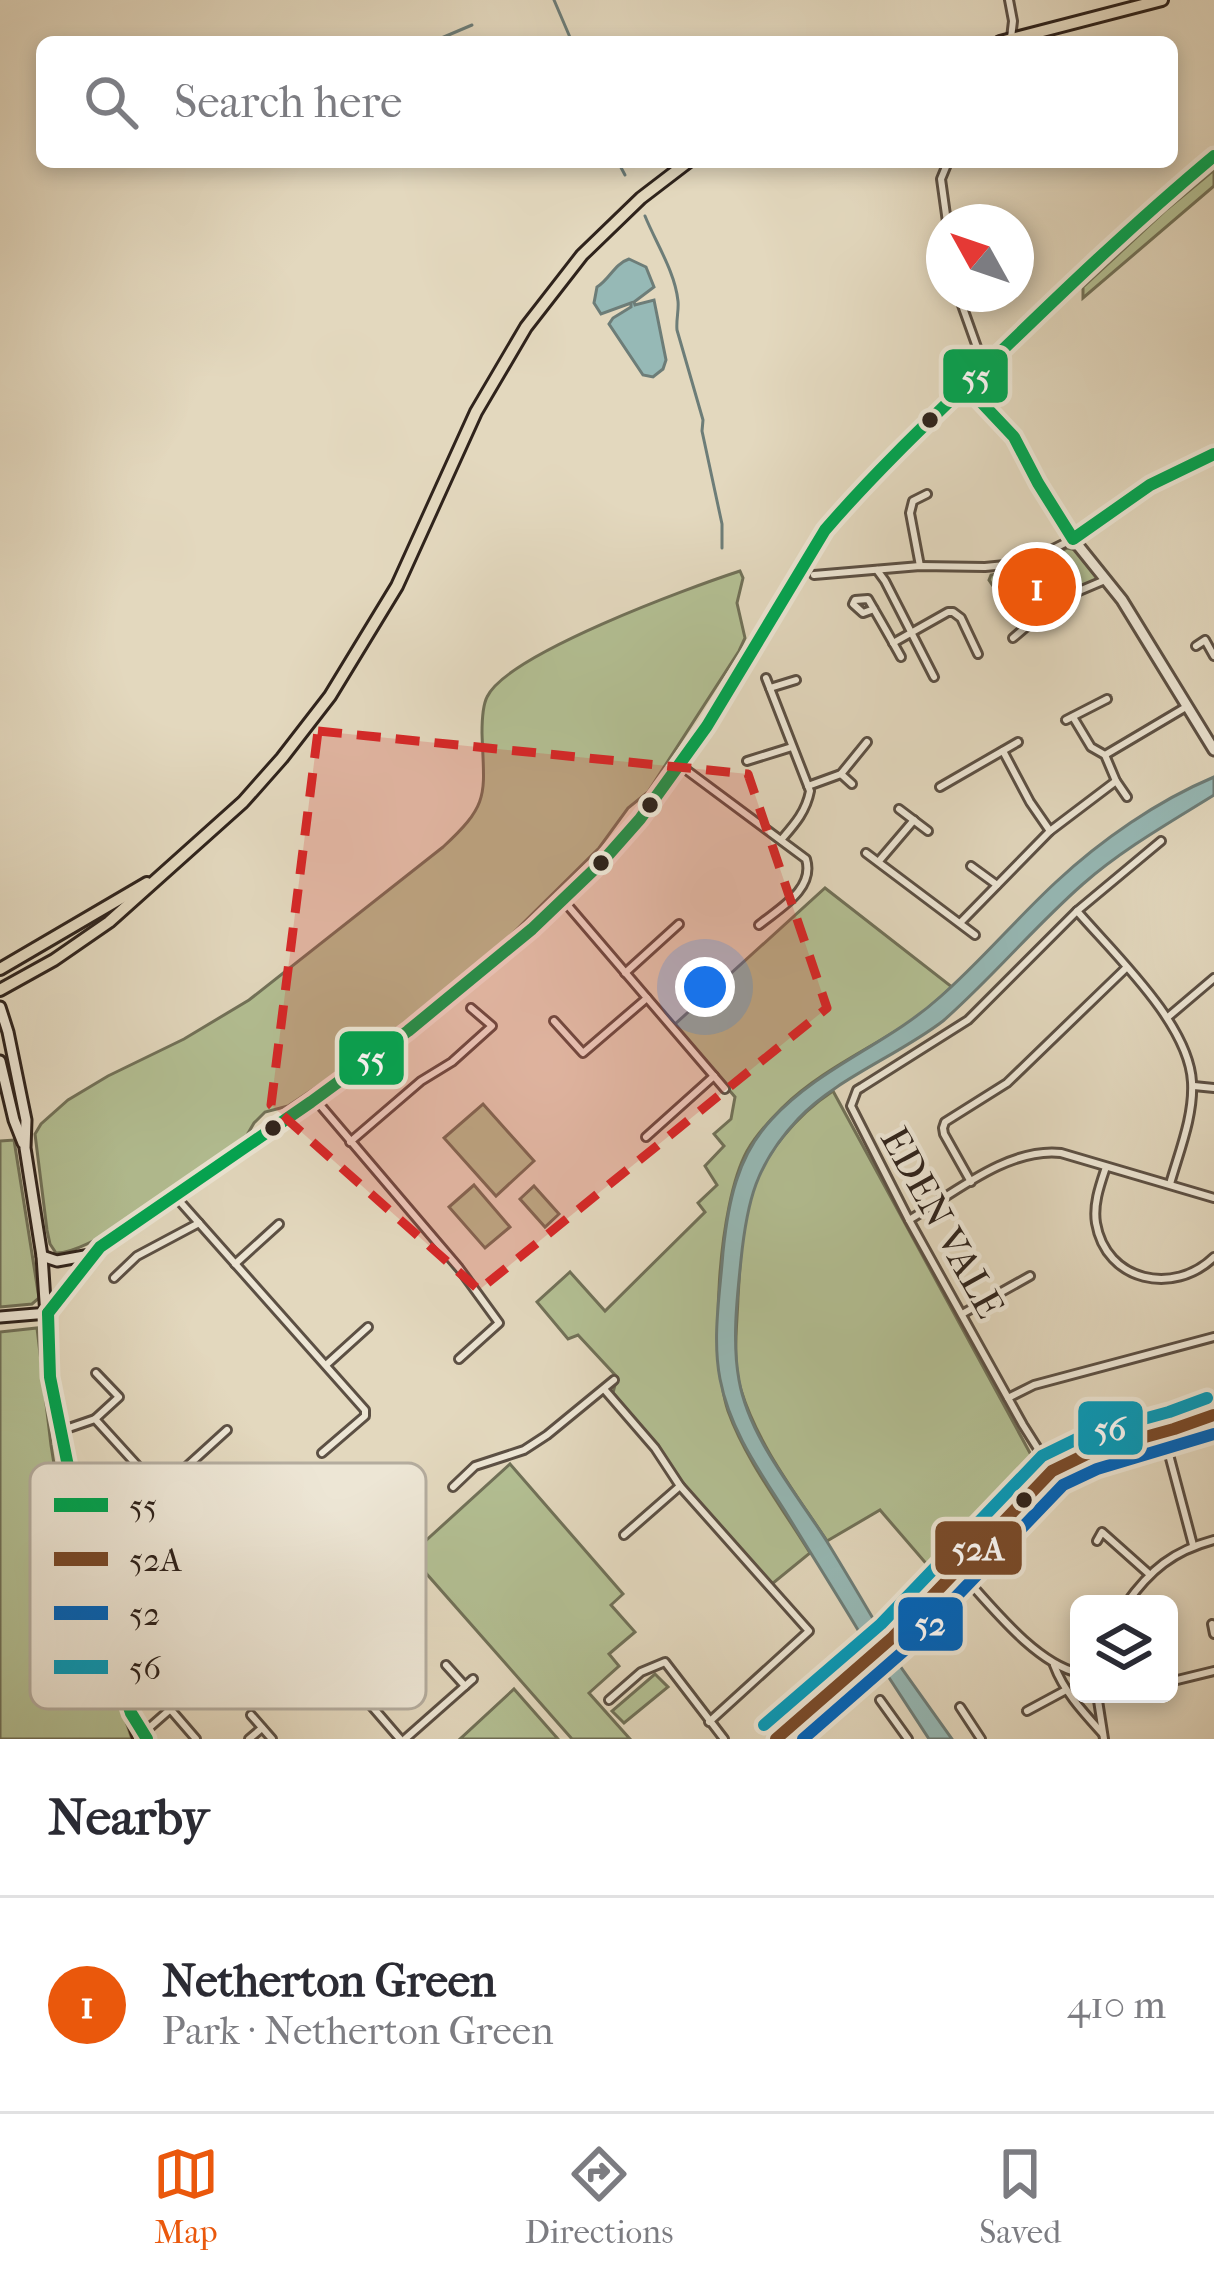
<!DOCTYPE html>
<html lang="en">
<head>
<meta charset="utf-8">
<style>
	body { margin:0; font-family:"IM FELL French Canon",serif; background:#f2f2f3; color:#2b2b33 }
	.controls { position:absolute; right:36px; bottom:36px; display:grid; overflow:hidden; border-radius:18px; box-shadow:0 6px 18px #0003 }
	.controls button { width:108px; height:108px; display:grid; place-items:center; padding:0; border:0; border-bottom:3px solid #e1e1e2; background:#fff; color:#2b2b33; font:60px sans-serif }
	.compass { position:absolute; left:926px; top:204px; width:108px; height:108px; border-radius:50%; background:#fff; box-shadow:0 6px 18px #0003; rotate:310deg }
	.you { position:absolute; left:705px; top:987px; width:42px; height:42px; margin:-30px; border:9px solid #fff; border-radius:50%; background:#1a73e8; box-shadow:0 0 0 18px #1a73e833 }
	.badge { display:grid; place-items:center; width:78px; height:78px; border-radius:50%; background:#ea580c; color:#fff; font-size:39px; font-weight:700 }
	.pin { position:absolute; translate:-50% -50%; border:6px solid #fff; box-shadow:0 3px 12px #0006 }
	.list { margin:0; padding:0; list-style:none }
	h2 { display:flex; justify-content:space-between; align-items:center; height:156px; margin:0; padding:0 48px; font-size:51px }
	h2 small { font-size:39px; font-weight:400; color:#7c7c81 }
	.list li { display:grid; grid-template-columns:78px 1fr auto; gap:36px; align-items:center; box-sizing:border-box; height:216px; padding:0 48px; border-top:3px solid #e1e1e2 }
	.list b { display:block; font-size:45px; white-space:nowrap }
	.list p { margin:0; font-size:39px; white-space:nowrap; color:#7c7c81 }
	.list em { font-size:39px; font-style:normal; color:#7c7c81 }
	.icon { flex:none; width:66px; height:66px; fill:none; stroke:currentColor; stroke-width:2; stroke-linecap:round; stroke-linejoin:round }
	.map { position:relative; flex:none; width:1214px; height:1739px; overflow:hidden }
	.search { position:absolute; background:#fff; box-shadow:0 6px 18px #0003; left:36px; right:36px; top:36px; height:132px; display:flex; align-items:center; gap:30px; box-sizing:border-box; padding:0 42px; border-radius:18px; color:#7c7c81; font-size:45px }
	.sheet { height:372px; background:#fff }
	nav { display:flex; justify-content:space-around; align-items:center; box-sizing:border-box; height:168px; border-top:3px solid #e1e1e2; background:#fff; font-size:33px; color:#7c7c81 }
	nav a { display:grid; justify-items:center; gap:6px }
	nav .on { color:#ea580c }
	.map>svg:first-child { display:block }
</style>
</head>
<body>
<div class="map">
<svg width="1214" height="1739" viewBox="0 0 1214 1739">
	<rect width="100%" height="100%" fill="#e3d8be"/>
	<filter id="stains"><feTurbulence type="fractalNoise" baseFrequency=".00167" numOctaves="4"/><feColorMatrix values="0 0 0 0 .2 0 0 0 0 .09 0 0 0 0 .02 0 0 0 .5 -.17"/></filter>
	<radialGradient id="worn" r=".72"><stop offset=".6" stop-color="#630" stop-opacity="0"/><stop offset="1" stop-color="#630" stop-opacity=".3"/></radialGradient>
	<!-- green -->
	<g fill="#b3bf93" stroke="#717158" stroke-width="3">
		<path d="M1214 170V186L1083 298V287L1167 209Z"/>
		<path d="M1067 548 1076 550 1100 578 1068 594 1022 629 989 580 991 575 1031 567Z"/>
		<path d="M740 571 743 578 737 603 745 638 739 651 648 792 628 808 599 848 481 965 366 1054 288 1106 265 1112 254 1123 247 1135C210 1162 96 1254 56 1253L50 1244 47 1230 35 1134 41 1124 68 1100 108 1076 184 1039 249 1000 443 847C491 803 484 794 482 733 482 722 482 707 487 697 507 654 691 587 740 571Z"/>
		<path d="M825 888 952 987C938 999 925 1012 910 1022 866 1051 820 1071 782 1108 769 1121 756 1135 747 1151 718 1204 709 1354 728 1411 746 1461 782 1507 810 1553L772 1584 682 1484 658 1446 613 1393 617 1377 578 1335 568 1339 537 1302 570 1272 605 1311 705 1212 698 1203 717 1185 705 1166 724 1146 714 1134 731 1119 735 1097 674 1025Z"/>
		<path d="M833 1091 1036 1464 936 1575 880 1510 827 1541C796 1494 758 1445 741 1390 732 1361 737 1328 738 1298 740 1265 741 1230 750 1198 761 1156 798 1114 833 1091Z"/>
		<path d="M483 1104 534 1161 496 1196 444 1138Z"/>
		<path d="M14 1140 39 1298 32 1304 0 1307V1141Z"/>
		<path d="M474 1185 510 1227 485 1248 449 1207Z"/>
		<path d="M534 1186 559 1214 545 1227 520 1199Z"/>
		<path d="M37 1328 51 1445 68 1552 132 1739H0V1332Z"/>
		<path d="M510 1464 623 1594 611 1605 635 1632 609 1654 619 1666 589 1693 630 1739H572L410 1555Z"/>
		<path d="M655 1674 668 1687 624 1723 612 1711Z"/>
		<path d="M514 1689 558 1739H460Z"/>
	</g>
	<!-- water -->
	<g fill="#96b9b6" stroke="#6d7d78" stroke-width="3">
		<path d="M629 259 646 267 654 287 634 302 635 305 654 300 666 360 663 369 653 377 643 375 609 324 613 318 631 307V303L601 314 594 303 597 287C610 279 614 264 629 259Z"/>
		<path d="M1214 777V795C1169 823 1123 849 1083 884 1034 927 992 978 943 1021 899 1055 835 1079 798 1119 756 1164 747 1201 741 1260 737 1298 732 1342 739 1380 749 1438 795 1491 826 1540 844 1569 861 1598 878 1627V1635L952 1739H929L884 1670C881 1657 876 1646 864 1640 839 1598 813 1557 788 1516 761 1473 730 1431 720 1379 712 1338 720 1293 723 1252 728 1203 737 1156 772 1119 820 1067 888 1044 940 997 981 961 1016 919 1056 882 1101 840 1157 801 1214 777Z"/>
	</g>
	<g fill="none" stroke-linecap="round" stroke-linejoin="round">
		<!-- stream -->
		<g stroke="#6d7d78" stroke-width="3">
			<path d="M554 0 572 42"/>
			<path d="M432 42 472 25"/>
			<path d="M618 162 625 175"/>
			<path d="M645 216C656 243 675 272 678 301 679 311 676 319 677 330L703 420 702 431 722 524V548"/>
		</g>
		<!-- minor casing -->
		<g stroke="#5c5044" stroke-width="12">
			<g id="minor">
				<path d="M1009 0 1013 21 1011 38"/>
				<path d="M947 222 941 179 948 162"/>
				<path d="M958 294 978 350 987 364"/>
				<path d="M920 566 910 513 913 501 927 494"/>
				<path d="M877 570 885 581 934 677"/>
				<path d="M814 575 920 566 985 567 1015 564 1045 553 1073 539"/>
				<path d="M874 609 863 613 853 604 855 600 868 599C879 618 890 637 901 657"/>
				<path d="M1013 638 1040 615 1072 594 1105 580"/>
				<path d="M893 643 948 612H953L961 618 978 654"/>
				<path d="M1196 646 1205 640 1214 656"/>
				<path d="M766 678 810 791C806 812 794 825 781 840"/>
				<path d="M770 688 796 680"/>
				<path d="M1073 717 1091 747 1105 755 1116 781 1127 797"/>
				<path d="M1066 720 1107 699"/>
				<path d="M1003 751 1030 802 1050 831"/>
				<path d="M1105 755 1186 707"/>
				<path d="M747 761 792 747"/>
				<path d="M681 766 806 859C815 889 780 908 759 925"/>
				<path d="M841 774 852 784"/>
				<path d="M808 786 841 774 867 742"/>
				<path d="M940 787 1018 742"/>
				<path d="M899 809 928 831"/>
				<path d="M866 853 975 935"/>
				<path d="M879 861 914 820"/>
				<path d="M971 866 997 885"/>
				<path d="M564 901 725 1089"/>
				<path d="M1077 911C1115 955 1189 1024 1192 1082 1194 1116 1179 1152 1170 1184"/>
				<path d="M960 923 1050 831 1116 781"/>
				<path d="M625 973 679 924"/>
				<path d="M1168 1017 1214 978"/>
				<path d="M554 1021 583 1053 647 998"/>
				<path d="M1194 1086 1214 1088"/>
				<path d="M315 1099 459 1268 499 1323 459 1359"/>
				<path d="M646 1137 714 1076"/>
				<path d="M350 1142 421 1081 452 1062 492 1026 471 1008"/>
				<path d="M1106 1167C1100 1185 1093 1204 1096 1223 1106 1282 1174 1296 1214 1257"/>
				<path d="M971 1182 944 1134 943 1128 945 1122 1007 1083 1126 968"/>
				<path d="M175 1196 365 1410V1416L322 1453"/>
				<path d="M909 1220C953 1194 1008 1147 1061 1153L1214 1198"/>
				<path d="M235 1264 279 1224"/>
				<path d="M114 1278 137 1256 199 1223"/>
				<path d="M962 1314 1030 1276"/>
				<path d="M326 1365 368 1327"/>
				<path d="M604 1389 655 1448 680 1486 809 1631 709 1722"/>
				<path d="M1008 1398 1034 1385 1214 1337"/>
				<path d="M95 1419 119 1397 96 1373"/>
				<path d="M60 1431 95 1419 206 1541 253 1501"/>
				<path d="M1163 1432 1193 1545"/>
				<path d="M1052 1471 1023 1425 909 1220 851 1106 857 1090 862 1087 968 1020 1077 911 1161 841"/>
				<path d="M453 1487 475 1466 524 1450 547 1435 614 1380"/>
				<path d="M161 1490 227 1430"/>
				<path d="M99 1506 119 1499 146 1474"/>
				<path d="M305 1532 289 1545 348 1611"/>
				<path d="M624 1535 680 1486"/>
				<path d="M1097 1541 1102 1532 1148 1573"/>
				<path d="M958 1570C988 1602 1034 1663 1079 1673"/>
				<path d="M118 1575 155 1568"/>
				<path d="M1126 1604C1150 1570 1173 1551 1214 1540"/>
				<path d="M97 1610 123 1606 145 1589 137 1571"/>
				<path d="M353 1617 348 1611 355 1605"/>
				<path d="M1212 1624 1214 1634"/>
				<path d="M249 1640 298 1694"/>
				<path d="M446 1665 465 1686"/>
				<path d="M1054 1665C1064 1692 1084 1713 1103 1734"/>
				<path d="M162 1666 186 1695"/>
				<path d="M1169 1682 1214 1671"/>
				<path d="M1097 1694 1104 1739"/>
				<path d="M609 1700 641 1672 665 1662 724 1739"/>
				<path d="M880 1700 908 1739"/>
				<path d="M369 1703 400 1739"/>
				<path d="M960 1707 981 1739"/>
				<path d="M171 1710 196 1739"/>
				<path d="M1027 1711 1066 1690"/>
				<path d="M251 1715 272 1739"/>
				<path d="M141 1735 318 1579"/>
				<path d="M249 1739 262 1728"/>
				<path d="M405 1739 473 1679"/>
			</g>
		</g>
		<!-- tertiary casing -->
		<g stroke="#5c5044" stroke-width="15">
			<g id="tertiary">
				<path d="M965 385 1014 437 1038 483 1073 539 1122 600 1214 750"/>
				<path d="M1073 539 1150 485 1214 454"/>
				<path d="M133 1717 147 1739"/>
				<path d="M776 1739 893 1637 1052 1471C1101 1439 1163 1439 1214 1415"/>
			</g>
		</g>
		<!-- secondary casing -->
		<g stroke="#2f231c" stroke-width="15">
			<g id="secondary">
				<path d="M0 1007 8 1032 26 1120 25 1148 42 1256 50 1377 60 1431 97 1610 139 1739"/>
				<path d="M0 1061 14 1120 23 1143"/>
				<path d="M42 1256 57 1261 90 1255"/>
				<path d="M48 1313C70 1295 79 1267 100 1247 167 1195 241 1151 311 1102 398 1042 484 974 562 903 674 799 748 660 825 530 874 472 930 420 985 367 1059 294 1134 222 1214 156"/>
				<path d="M0 1317 48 1313"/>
			</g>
		</g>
		<!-- trunk casing -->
		<g stroke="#2f231c" stroke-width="16">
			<g id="trunk">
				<path d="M1000 42 1162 0"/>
				<path d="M0 969 147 883"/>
				<path d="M0 990 54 960 109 922 243 802 282 758 330 696 397 586 476 412 526 327 582 255 641 198 688 162"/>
			</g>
		</g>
		<!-- minor -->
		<use href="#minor" stroke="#ede6d5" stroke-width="6"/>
		<!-- tertiary -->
		<use href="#tertiary" stroke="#ede6d5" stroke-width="9"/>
		<!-- secondary -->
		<use href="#secondary" stroke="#ede6d5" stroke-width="9"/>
		<!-- trunk -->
		<use href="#trunk" stroke="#e3d8be" stroke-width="10"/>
		<!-- bus-1 casing -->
		<g stroke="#ede6d5" stroke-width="21">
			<g id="bus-1">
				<path d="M965 385 1014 437 1038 483 1073 539 1150 485 1214 454"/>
				<path d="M48 1313 100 1247 311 1102 408 1031 532 929 602 862 640 819 707 726 825 530C875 472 930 420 985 367 1060 294 1134 223 1214 156"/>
				<path d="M48 1313 50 1377 97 1610 131 1713 147 1739"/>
			</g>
		</g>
		<!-- bus-2 casing -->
		<g stroke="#ede6d5" stroke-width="21">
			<path id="bus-2" d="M776 1739 893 1637 1052 1471 1091 1452 1174 1429 1214 1415"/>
		</g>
		<!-- bus-3 casing -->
		<g stroke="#ede6d5" stroke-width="21">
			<path id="bus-3" d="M803 1739 906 1649 1063 1485 1097 1469 1214 1434"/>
		</g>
		<!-- bus-4 casing -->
		<g stroke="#ede6d5" stroke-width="21">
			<path id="bus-4" d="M764 1725 881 1624 1042 1456 1085 1435 1169 1412 1207 1398"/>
		</g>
		<!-- bus-1 -->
		<use href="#bus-1" stroke="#00a651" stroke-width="12"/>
		<!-- bus-2 -->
		<use href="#bus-2" stroke="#7a4b2a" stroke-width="12"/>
		<!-- bus-3 -->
		<use href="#bus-3" stroke="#0065bd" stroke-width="12"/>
		<!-- bus-4 -->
		<use href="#bus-4" stroke="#059cbc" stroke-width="12"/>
	</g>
	<!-- marked area -->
	<path fill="#d62828" fill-opacity="0.2" stroke="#d62828" stroke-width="9" stroke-dasharray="24 15" stroke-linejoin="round" d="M318 731 748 774 827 1008 479 1290 271 1105Z"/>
	<!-- markers -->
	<g fill="#2f231c" stroke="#ede6d5" stroke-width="4.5">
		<circle cx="930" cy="420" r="10"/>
		<circle cx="650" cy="805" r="10"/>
		<circle cx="601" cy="863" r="10"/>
		<circle cx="273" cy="1128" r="10"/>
		<circle cx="1024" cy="1500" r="10"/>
	</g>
	<g text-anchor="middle" stroke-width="9" stroke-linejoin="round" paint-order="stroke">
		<!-- street labels -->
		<g font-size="39" fill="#2f231c" stroke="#ede6d5">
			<text transform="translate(943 1222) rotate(61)" y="14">EDEN VALE</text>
		</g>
	</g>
	<!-- legend -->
	<rect x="30" y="1463" width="396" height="246" rx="18" fill="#ede6d5" stroke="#b4ac9e" stroke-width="3"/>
	<rect x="54" y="1498" width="54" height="14" fill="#00a651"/>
	<rect x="54" y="1552" width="54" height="14" fill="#7a4b2a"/>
	<rect x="54" y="1606" width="54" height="14" fill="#0065bd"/>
	<rect x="54" y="1660" width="54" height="14" fill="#059cbc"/>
	<g font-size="33" fill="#2f231c">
		<text x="129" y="1517">55</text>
		<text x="129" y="1571">52A</text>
		<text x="129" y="1625">52</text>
		<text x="129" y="1679">56</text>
	</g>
	<g stroke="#ede6d5" stroke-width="4.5">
		<rect x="941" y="347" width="69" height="58" rx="12" fill="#00a651"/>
		<rect x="337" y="1029" width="69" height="58" rx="12" fill="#00a651"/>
		<rect x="1076" y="1399" width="69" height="58" rx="12" fill="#059cbc"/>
		<rect x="933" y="1519" width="91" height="58" rx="12" fill="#7a4b2a"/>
		<rect x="896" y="1595" width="69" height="58" rx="12" fill="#0065bd"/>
	</g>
	<g font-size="33" text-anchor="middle" font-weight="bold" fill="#fff">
		<text x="976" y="388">55</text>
		<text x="371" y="1070">55</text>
		<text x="1110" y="1440">56</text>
		<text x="978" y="1560">52A</text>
		<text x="930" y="1635">52</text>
	</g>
	<rect width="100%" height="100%" filter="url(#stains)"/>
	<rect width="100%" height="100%" fill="url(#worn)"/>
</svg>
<div class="controls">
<button><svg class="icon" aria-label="layers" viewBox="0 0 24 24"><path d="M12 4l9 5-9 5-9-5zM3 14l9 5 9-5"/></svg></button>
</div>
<svg class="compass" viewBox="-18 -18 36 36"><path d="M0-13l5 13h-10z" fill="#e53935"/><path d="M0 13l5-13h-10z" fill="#7c7c81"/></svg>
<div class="you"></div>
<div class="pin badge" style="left:1037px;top:587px">1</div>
<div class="search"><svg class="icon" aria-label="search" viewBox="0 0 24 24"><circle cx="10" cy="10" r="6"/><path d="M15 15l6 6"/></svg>Search here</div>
</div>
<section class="sheet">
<h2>Nearby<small></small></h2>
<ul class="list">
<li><span class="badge">1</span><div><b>Netherton Green</b><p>Park · Netherton Green</p></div><em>410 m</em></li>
</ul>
</section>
<nav>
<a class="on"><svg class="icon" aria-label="map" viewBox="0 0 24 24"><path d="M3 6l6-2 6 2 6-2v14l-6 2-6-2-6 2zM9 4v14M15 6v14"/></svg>Map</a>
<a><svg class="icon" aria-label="directions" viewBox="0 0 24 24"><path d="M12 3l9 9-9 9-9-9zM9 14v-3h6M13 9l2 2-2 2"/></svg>Directions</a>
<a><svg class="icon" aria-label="saved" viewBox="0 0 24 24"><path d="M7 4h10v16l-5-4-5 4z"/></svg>Saved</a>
</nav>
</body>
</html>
